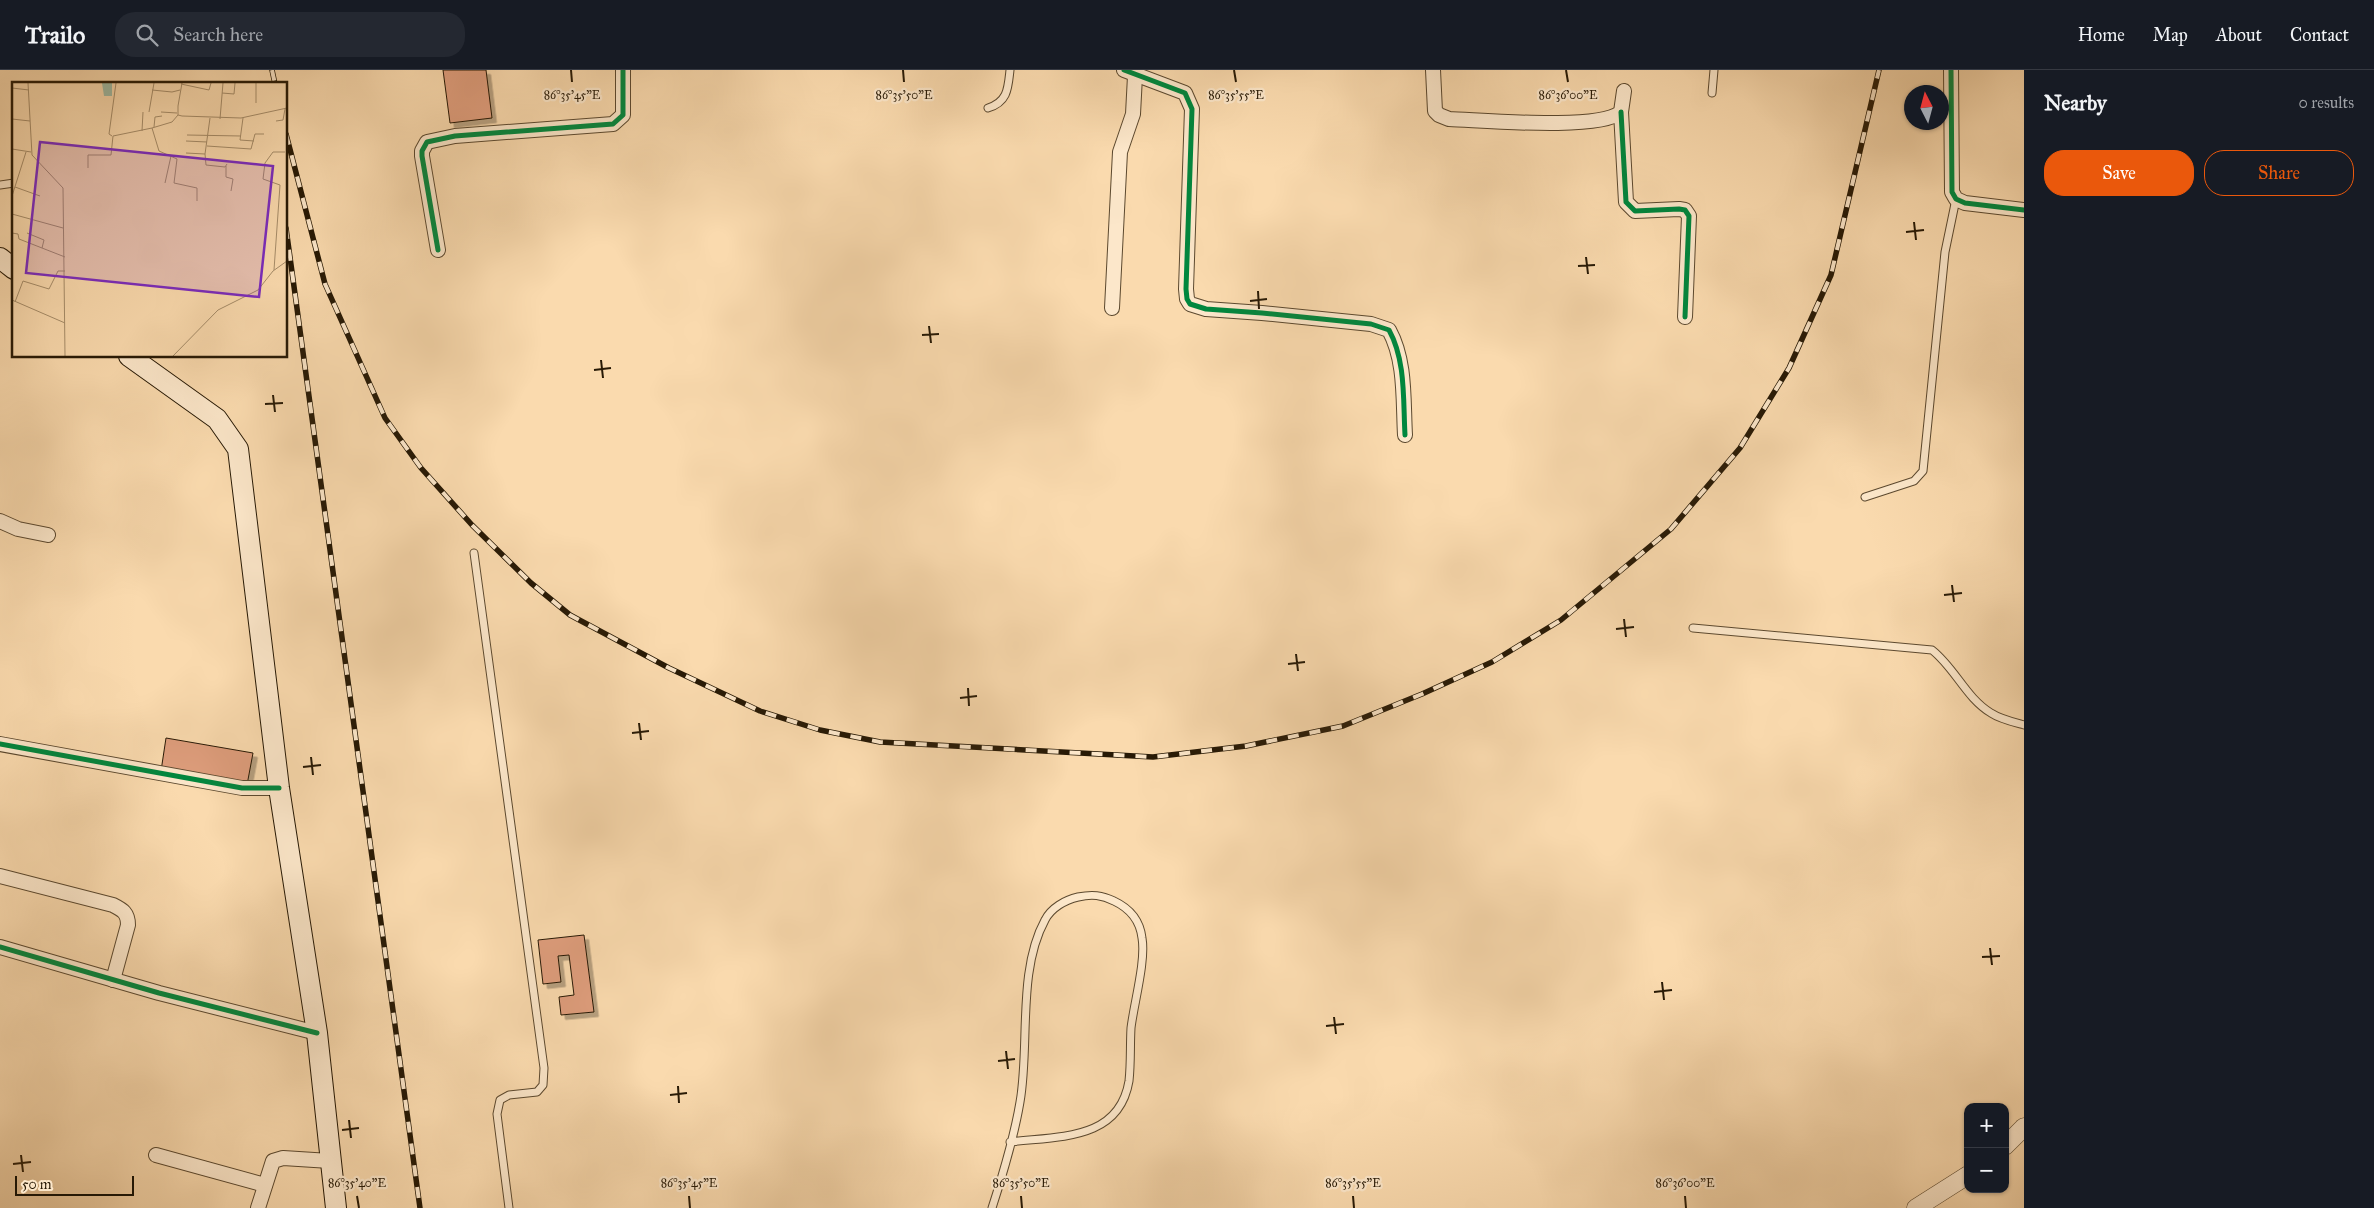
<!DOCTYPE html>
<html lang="en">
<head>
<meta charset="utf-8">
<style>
	body { margin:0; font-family:"IM FELL Great Primer",serif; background:#242831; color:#f1f3f6 }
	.controls { position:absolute; right:15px; bottom:15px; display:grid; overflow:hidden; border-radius:10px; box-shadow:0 1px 4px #0004 }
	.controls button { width:45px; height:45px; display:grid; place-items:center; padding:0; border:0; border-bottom:1px solid #363941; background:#171b24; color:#f1f3f6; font:25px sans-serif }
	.compass { position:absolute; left:1904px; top:15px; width:45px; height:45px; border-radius:50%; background:#171b24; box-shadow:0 1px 4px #0004; rotate:354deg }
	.scale { position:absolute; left:15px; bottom:12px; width:119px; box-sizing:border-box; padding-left:5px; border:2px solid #271905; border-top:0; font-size:14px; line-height:18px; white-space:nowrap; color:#271905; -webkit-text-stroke:4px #fce7ca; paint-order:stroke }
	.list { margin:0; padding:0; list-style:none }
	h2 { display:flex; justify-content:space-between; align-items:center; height:65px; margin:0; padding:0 20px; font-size:21px }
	h2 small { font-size:16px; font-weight:400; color:#9ea1a6 }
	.actions { display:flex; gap:10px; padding:15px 20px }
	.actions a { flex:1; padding:11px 0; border:1px solid #ea580c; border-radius:20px; text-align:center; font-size:18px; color:#ea580c }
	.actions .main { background:#ea580c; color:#fff }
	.icon { flex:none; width:28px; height:28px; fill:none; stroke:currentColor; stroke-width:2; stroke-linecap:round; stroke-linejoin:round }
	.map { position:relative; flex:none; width:2024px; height:1138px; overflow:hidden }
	header { display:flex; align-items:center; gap:30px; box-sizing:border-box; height:70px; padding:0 25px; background:#171b24; border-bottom:1px solid #363941 }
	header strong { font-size:24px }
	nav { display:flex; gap:28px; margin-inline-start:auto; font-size:18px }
	.search { width:350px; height:45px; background:#242831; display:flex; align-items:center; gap:12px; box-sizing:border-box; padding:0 18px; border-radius:20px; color:#9ea1a6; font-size:19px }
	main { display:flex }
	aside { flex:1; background:#171b24 }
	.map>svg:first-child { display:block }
</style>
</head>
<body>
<header>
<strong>Trailo</strong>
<div class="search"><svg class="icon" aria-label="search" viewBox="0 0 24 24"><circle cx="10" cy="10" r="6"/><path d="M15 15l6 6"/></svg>Search here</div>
<nav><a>Home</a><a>Map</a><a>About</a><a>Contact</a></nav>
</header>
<main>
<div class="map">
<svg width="2024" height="1138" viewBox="0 0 2024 1138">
	<defs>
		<filter id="shadow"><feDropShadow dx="4.5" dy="4.5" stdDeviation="0" flood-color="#0004"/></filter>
	</defs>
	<rect width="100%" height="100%" fill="#fadaae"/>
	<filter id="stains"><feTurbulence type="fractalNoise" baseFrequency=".004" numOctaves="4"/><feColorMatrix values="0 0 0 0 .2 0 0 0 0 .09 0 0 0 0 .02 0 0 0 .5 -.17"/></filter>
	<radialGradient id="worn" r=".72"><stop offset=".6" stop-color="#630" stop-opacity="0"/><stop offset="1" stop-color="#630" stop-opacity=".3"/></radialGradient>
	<!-- building -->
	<g fill="#df9e7d" stroke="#271905" filter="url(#shadow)">
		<path d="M443 0H486L492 48 450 53Z"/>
		<path d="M166 668 253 683 247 715 161 701Z"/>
		<path d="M584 865 594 942 561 945 559 927 574 925 569 885 558 886 561 912 543 914 538 870Z"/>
	</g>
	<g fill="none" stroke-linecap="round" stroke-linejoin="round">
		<!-- service casing -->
		<g stroke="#5c492f" stroke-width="9">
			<g id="service">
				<path d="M1712 23 1714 0"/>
				<path d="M988 38C1008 32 1008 18 1010 0"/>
				<path d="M0 115 14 113"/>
				<path d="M1865 427 1914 411 1923 401 1945 182 1956 129"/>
				<path d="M474 483 544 998 543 1015 537 1022 509 1025 500 1030 497 1044 509 1138"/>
				<path d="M1693 558 1932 580C1955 598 1966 628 1991 643 2000 649 2013 652 2024 655"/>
				<path d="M992 1138C1003 1104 1014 1068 1020 1032 1030 976 1017 901 1045 850 1051 838 1065 830 1078 827 1092 824 1102 825 1114 831 1131 839 1140 851 1142 868 1146 891 1134 933 1131 958 1130 975 1131 993 1129 1011 1119 1071 1058 1066 1010 1072"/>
			</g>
		</g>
		<!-- minor casing -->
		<g stroke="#5c492f" stroke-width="16">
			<g id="minor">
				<path d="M1124 0 1185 23 1192 39 1186 219 1187 229 1190 234 1206 239 1262 243 1371 254 1389 260C1406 291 1403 330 1405 365"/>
				<path d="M1433 0 1435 41 1439 45 1449 49C1482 50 1599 61 1621 42L1624 21"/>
				<path d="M1951 0 1952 122 1956 129 1965 133 2024 140"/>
				<path d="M1621 42 1626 132 1635 141 1679 139 1685 140 1689 146 1685 247"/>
				<path d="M438 180 422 86V81L427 72 455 66 613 54 623 45V0"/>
				<path d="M1112 238 1120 82 1133 44 1135 6"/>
				<path d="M0 451 18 459 48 465"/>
				<path d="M0 674 242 718H279"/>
				<path d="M0 806 113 835C123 840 128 843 128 855L113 910"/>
				<path d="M0 877 159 923 317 963"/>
				<path d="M156 1085 265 1115"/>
				<path d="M258 1138 273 1091 283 1088 330 1091"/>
			</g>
		</g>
		<!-- tertiary casing -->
		<g stroke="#5c492f" stroke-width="19">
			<g id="tertiary">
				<path d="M2005 1076 2024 1057"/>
				<path d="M1916 1138 1968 1105"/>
			</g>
		</g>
		<!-- secondary casing -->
		<g stroke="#271905" stroke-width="22">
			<g id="secondary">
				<path d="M0 188 14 199"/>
				<path d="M129 286 217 349 238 379 279 718 317 963 336 1138"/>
			</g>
		</g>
		<!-- service -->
		<use href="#service" stroke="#fce7ca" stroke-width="7"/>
		<!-- minor -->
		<use href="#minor" stroke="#fce7ca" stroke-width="14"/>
		<!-- tertiary -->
		<use href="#tertiary" stroke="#fce7ca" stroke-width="18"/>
		<!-- secondary -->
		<use href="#secondary" stroke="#fce7ca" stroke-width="20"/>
		<!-- rail casing -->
		<g stroke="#271905" stroke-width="5.5">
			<g id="rail">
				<path d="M272 0 275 14"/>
				<path d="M286 64 325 214 385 348 421 398 472 455 531 513 570 545 669 598 760 641 820 660 880 672 1153 687 1246 676 1343 656 1422 624 1492 592 1561 550 1671 459 1740 378 1789 298 1831 205 1879 0"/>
				<path d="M286 158 420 1138"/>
			</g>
		</g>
		<!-- rail -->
		<use href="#rail" stroke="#fce7ca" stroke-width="4" stroke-dasharray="11" stroke-linecap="butt"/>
		<!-- cycleway casing -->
		<g stroke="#fce7ca" stroke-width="8">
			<g id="cycleway">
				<path d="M1124 0 1185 23 1192 39 1186 219 1187 229 1190 234 1206 239 1262 243 1371 254 1389 260C1406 291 1403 330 1405 365"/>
				<path d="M1951 0 1952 122 1956 129 1965 133 2024 140"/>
				<path d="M1621 42 1626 132 1635 141 1679 139 1685 140 1689 146 1685 247"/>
				<path d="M438 180 422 86V81L427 72 455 66 613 54 623 45V0"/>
				<path d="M0 674 242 718H279"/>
				<path d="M0 877 159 923 317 963"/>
			</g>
		</g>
		<!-- cycleway -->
		<use href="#cycleway" stroke="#00873e" stroke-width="5"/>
	</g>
	<!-- ticks -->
	<path fill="none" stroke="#271905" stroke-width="2" d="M571 0 572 12M903 0 904 12M1234 0 1236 12M1566 0 1568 12M1914 152 1916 170M1906 162 1924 160M1586 187 1588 204M1578 196 1595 195M1258 221 1259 239M1250 231 1267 229M929 256 931 273M922 265 939 264M601 290 603 308M594 300 611 298M273 325 275 342M265 334 283 333M1952 515 1954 532M1944 525 1962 523M1624 549 1626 567M1616 559 1634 557M1296 584 1298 601M1288 594 1305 592M968 618 969 636M960 628 977 626M639 653 641 670M632 663 649 661M311 687 313 705M303 697 321 695M1990 878 1992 895M1982 887 2000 886M1662 912 1664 930M1654 922 1672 920M1334 947 1336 964M1326 956 1344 954M1006 981 1008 999M998 991 1015 989M678 1016 679 1033M670 1025 687 1023M349 1050 351 1068M342 1060 359 1058M21 1085 23 1102M13 1094 31 1092M357 1126 359 1138M689 1126 690 1138M1021 1126 1022 1138M1353 1126 1354 1138M1685 1126 1686 1138"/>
	<!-- overview -->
	<g transform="translate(12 12)">
		<rect width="275" height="275" fill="#fadaae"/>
		<path d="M90 1H100V14H92Z" fill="#9fbba6"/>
		<path fill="none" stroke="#a68d6a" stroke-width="1" d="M16 1 20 73 51 106 53 274M170 1 166 24V33L170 34 229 36 275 26M169 2 197 8 199 1M0 6 17 8M140 8 160 10 168 8M210 11 222 12 223 1M244 21V1M137 30 142 1M149 30 165 31M231 36 228 58 242 59M0 37 18 39M208 37 211 1M264 39 271 38 273 27M142 45 143 35 150 34M140 46 147 69 165 77 162 101 185 106V119M130 49 131 30M175 53 229 54M100 54 97 52 104 1M174 59 195 60M195 64 239 67 243 52H252M0 67 19 70M174 71 193 72 198 36M193 72 194 83 213 85 215 82M214 84V95L221 97 219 109M76 86V73H99L101 54 140 46 160 40 166 33M153 101 159 74M3 105 28 114M0 114 14 70M0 132 51 146M0 151 6 152 7 157 53 175M15 151 32 158 30 166M262 188 268 103 251 97 253 81 261 70H273M0 218 53 241M3 220 11 199 37 207 46 189H53M161 274 206 228 246 208 261 189 275 179"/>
		<path fill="#7b2cbf" fill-opacity="0.15" stroke="#7b2cbf" stroke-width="2.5" d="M28 60 261 84 247 215 14 191Z"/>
		<rect width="275" height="275" fill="none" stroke="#271905" stroke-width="2.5"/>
	</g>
	<g font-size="12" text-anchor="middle" fill="#271905" stroke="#fce7ca" stroke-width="4.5" stroke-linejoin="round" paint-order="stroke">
		<text x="572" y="29">86°35'45"E</text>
		<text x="904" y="29">86°35'50"E</text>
		<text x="1236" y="29">86°35'55"E</text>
		<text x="1568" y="29">86°36'00"E</text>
		<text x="357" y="1117">86°35'40"E</text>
		<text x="689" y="1117">86°35'45"E</text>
		<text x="1021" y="1117">86°35'50"E</text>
		<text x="1353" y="1117">86°35'55"E</text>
		<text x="1685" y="1117">86°36'00"E</text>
	</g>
	<rect width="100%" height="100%" filter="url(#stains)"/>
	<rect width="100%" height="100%" fill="url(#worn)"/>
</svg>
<div class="controls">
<button>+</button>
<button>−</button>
</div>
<svg class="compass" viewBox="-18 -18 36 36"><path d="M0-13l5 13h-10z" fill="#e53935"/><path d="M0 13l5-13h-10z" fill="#9ea1a6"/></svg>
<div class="scale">50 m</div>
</div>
<aside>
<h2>Nearby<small>0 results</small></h2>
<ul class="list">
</ul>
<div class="actions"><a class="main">Save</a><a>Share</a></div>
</aside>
</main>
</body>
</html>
